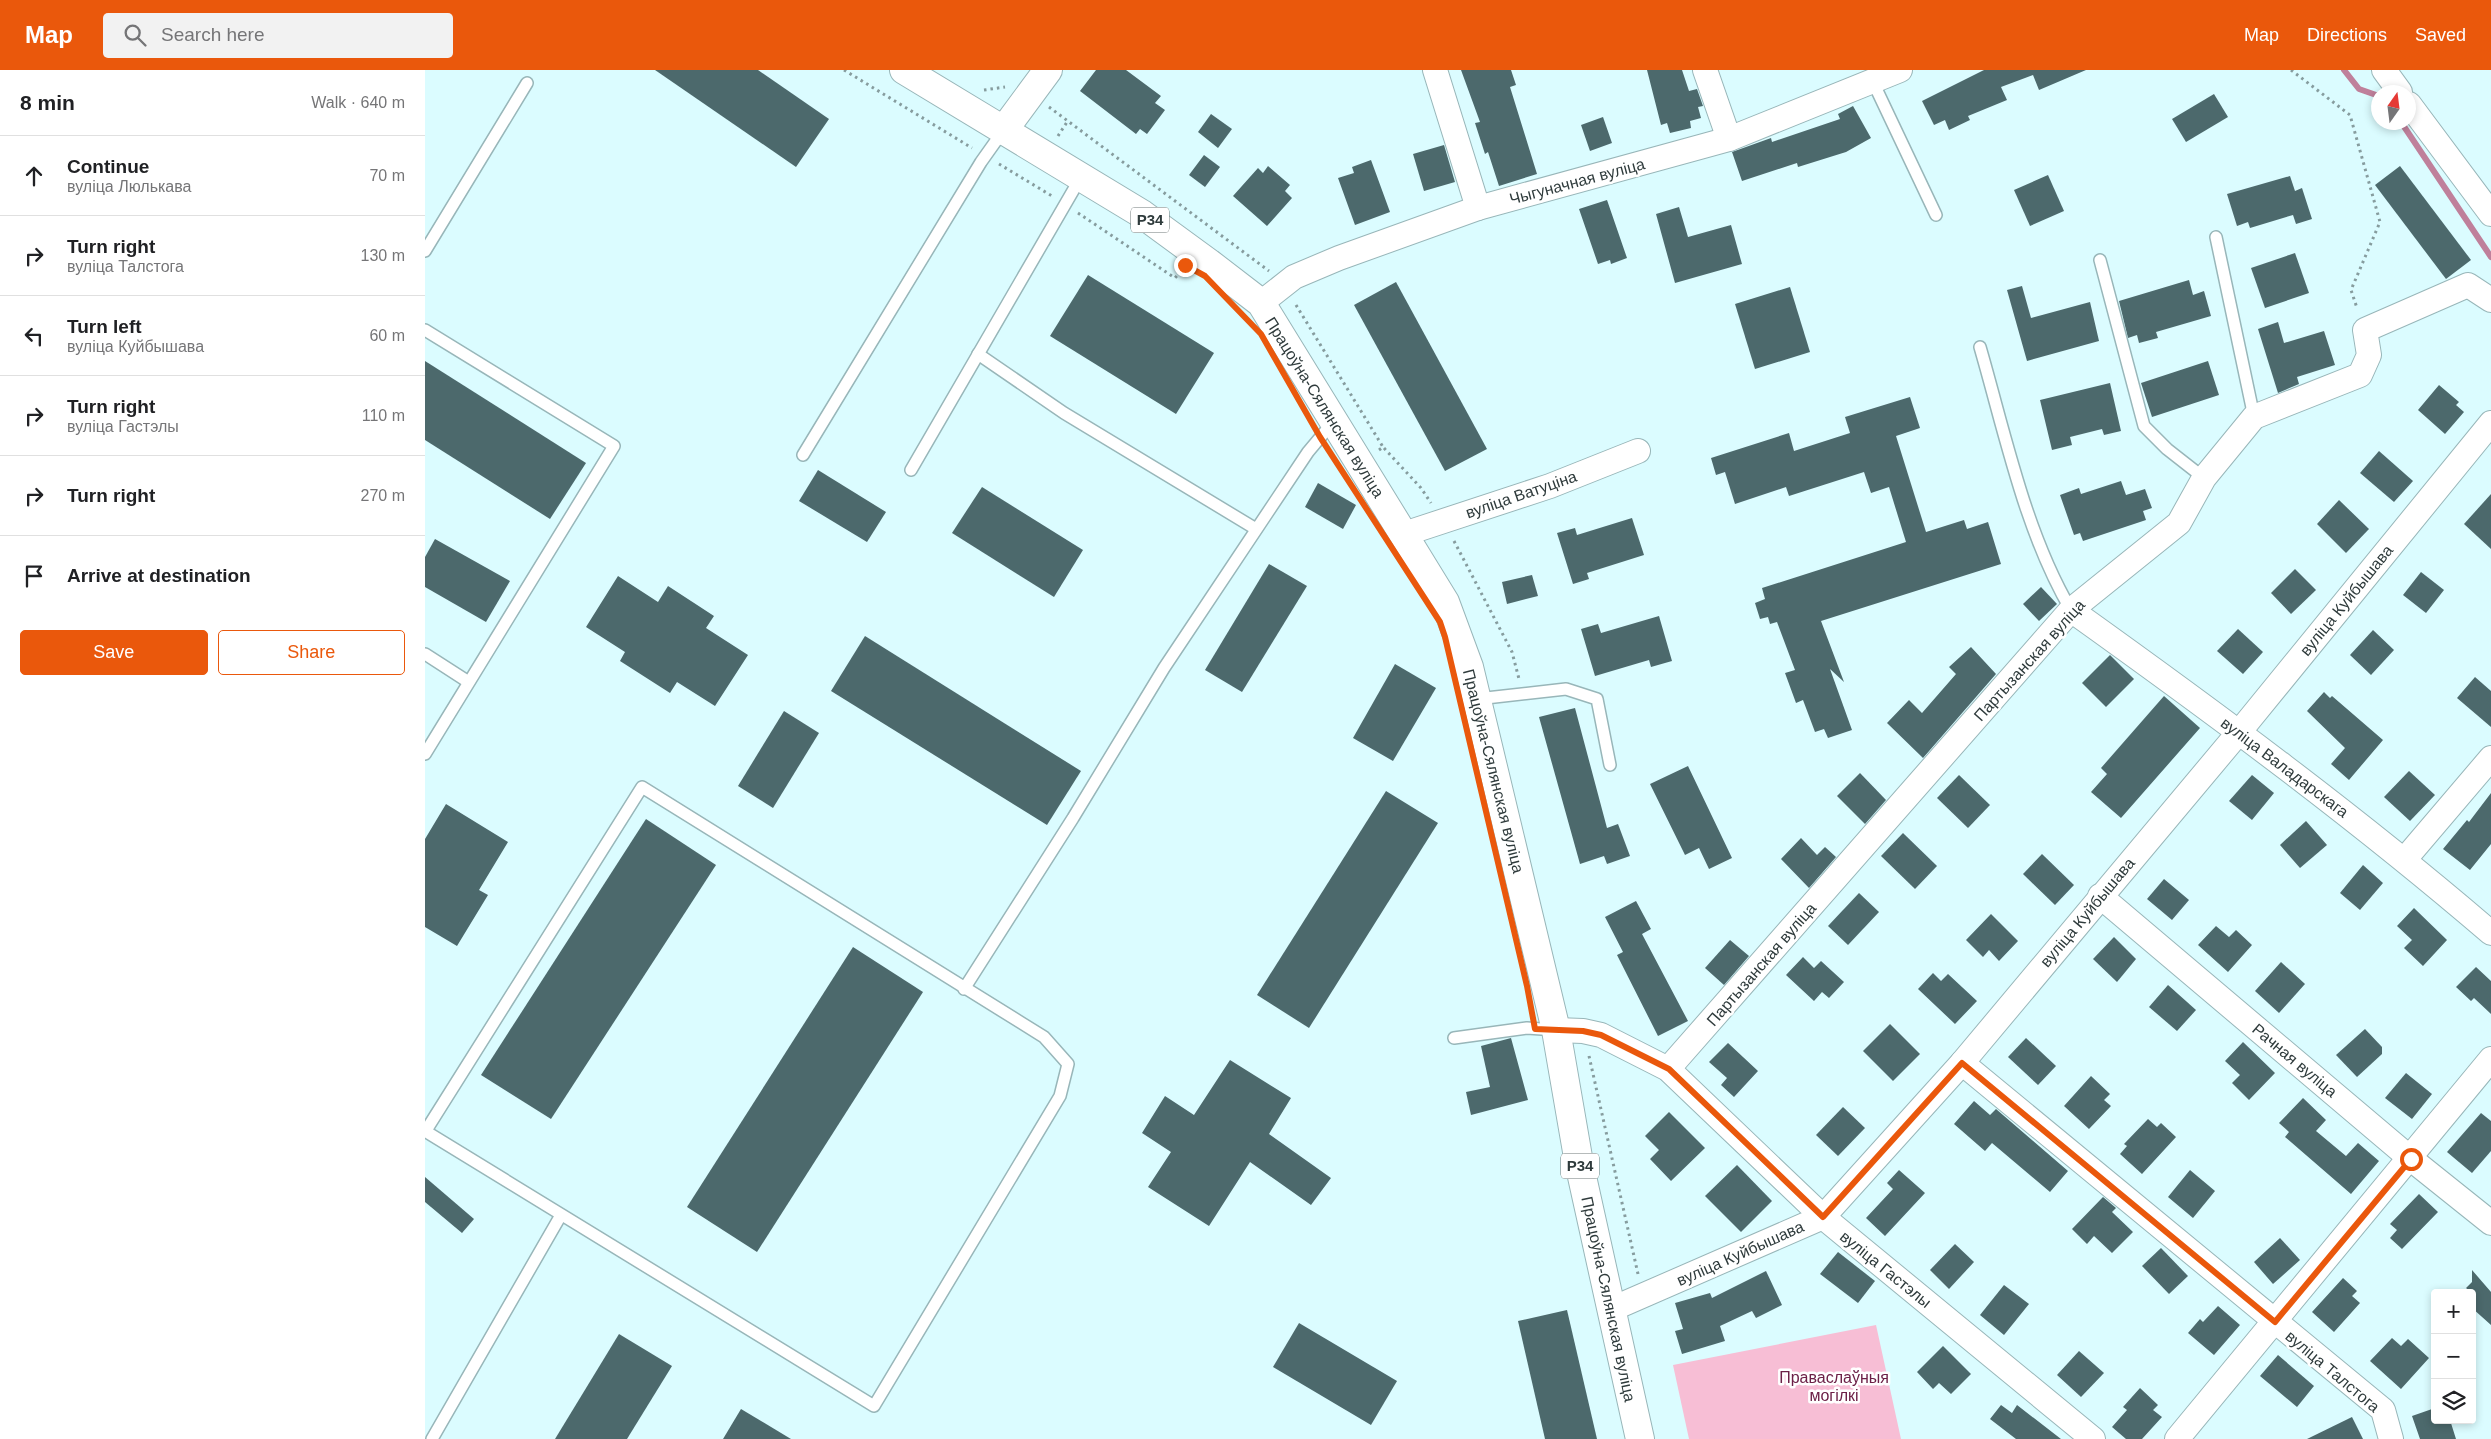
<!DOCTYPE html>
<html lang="en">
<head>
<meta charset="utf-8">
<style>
	body { margin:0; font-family:Arial,sans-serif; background:#f2f2f2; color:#202124 }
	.controls { position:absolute; right:15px; bottom:15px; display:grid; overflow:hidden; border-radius:5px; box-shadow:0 2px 8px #0003 }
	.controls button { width:45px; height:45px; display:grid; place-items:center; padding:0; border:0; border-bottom:1px solid #e0e0e0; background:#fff; color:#202124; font:25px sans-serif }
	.compass { position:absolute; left:1946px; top:15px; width:45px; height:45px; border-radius:50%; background:#fff; box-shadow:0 2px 8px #0003; rotate:14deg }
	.stop { position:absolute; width:15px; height:15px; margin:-11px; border:4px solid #ea580c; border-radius:50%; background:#fff }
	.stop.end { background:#ea580c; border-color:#fff; box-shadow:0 1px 5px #0008 }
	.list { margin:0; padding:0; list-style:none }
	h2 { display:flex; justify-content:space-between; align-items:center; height:65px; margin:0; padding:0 20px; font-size:21px }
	h2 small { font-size:16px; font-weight:400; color:#757577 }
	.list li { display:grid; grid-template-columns:32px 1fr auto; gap:15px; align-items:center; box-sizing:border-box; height:80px; padding:0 20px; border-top:1px solid #e0e0e0 }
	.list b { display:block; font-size:19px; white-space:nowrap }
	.list p { margin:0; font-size:16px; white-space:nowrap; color:#757577 }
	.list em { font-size:16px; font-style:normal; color:#757577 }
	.actions { display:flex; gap:10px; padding:15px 20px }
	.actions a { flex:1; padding:11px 0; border:1px solid #ea580c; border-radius:5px; text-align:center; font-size:18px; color:#ea580c }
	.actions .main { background:#ea580c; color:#fff }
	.icon { flex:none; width:28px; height:28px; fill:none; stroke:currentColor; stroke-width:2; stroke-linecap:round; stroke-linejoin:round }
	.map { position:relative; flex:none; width:2066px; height:1369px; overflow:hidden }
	header { display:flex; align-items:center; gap:30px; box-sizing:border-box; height:70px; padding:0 25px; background:#ea580c; color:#fff }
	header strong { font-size:24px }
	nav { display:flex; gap:28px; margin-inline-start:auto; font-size:18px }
	.search { width:350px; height:45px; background:#f2f2f2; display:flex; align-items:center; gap:12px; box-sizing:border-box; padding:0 18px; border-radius:5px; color:#757577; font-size:19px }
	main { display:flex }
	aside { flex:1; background:#fff }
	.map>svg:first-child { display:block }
</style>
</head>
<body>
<header>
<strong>Map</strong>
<div class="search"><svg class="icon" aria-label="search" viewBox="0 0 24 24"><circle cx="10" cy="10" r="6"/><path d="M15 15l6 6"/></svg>Search here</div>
<nav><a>Map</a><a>Directions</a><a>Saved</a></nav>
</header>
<main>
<aside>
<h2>8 min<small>Walk · 640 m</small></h2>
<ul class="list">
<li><svg class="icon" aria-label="ahead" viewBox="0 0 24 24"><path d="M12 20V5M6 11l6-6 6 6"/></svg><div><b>Continue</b><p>вуліца Люлькава</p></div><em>70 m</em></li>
<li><svg class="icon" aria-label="right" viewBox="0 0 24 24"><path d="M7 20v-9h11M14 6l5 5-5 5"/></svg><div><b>Turn right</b><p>вуліца Талстога</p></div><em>130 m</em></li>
<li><svg class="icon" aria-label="left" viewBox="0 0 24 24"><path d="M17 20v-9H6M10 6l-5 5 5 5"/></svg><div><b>Turn left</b><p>вуліца Куйбышава</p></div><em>60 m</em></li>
<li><svg class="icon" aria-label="right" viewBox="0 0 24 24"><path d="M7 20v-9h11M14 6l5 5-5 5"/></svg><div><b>Turn right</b><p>вуліца Гастэлы</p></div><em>110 m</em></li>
<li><svg class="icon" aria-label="right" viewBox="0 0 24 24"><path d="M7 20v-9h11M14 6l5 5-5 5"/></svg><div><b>Turn right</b></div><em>270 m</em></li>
<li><svg class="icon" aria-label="arrive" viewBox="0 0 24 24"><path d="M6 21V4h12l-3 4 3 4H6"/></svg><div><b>Arrive at destination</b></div></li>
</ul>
<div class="actions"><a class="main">Save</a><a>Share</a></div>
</aside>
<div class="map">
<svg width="2066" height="1369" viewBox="0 0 2066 1369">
	<rect width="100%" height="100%" fill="#dbfcff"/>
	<!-- green -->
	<path fill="#f7bed5" d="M1451 1255 1476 1369H1264L1248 1295Z"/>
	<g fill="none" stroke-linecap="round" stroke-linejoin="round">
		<!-- stream -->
		<g stroke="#bf809b" stroke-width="6">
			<path d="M1919 0 1934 19 1954 26"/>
			<path d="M1976 52 2066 187"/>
		</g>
	</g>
	<!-- building -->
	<g fill="#4c696c">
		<path d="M230 0H333L404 49 371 97Z"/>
		<path d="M671 0H701L736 26 730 33 740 40 722 64 715 59 711 64 655 21Z"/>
		<path d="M1036 0H1086L1091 15 1085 17 1112 104 1074 116 1063 82 1060 84 1050 53 1055 52Z"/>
		<path d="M1222 0H1257L1264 21 1272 19 1278 36 1273 37 1276 48 1265 51 1266 58 1245 63 1242 53 1236 55Z"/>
		<path d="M1559 0H1661L1614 20 1608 5 1576 17 1582 30 1543 46 1545 50 1524 60 1520 50 1509 55 1497 31Z"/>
		<path d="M1789 24 1803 47 1761 72 1747 49Z"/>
		<path d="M1428 36 1446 68 1421 82 1373 97 1372 93 1317 111 1307 82 1346 68 1347 72 1415 49 1413 44Z"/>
		<path d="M786 44 807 59 793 78 773 62Z"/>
		<path d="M1178 47 1187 73 1165 81 1156 55Z"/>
		<path d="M1019 75 1030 112 999 121 988 84Z"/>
		<path d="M779 85 795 97 780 117 764 105Z"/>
		<path d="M946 90 965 142 930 155 913 108 929 103 927 97Z"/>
		<path d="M843 96 865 115 860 121 867 128 842 156 808 126 833 98 838 103Z"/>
		<path d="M1975 96 2046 190 2021 209 1950 115Z"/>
		<path d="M1623 105 1639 141 1605 156 1589 120Z"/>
		<path d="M1865 106 1870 121 1877 118 1887 149 1871 154 1868 145 1825 158 1823 152 1812 156 1802 124Z"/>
		<path d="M1182 130 1202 188 1186 194 1185 190 1173 194 1154 139Z"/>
		<path d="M1254 137 1263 167 1306 155 1317 194 1250 213 1231 144Z"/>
		<path d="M1870 183 1884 223 1840 238 1826 198Z"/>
		<path d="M663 205 789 283 751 344 625 266Z"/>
		<path d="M1764 210 1768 225 1779 221 1786 246 1731 262 1733 268 1714 273 1712 265 1703 268 1694 231Z"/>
		<path d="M971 212 1062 379 1020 401 929 235Z"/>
		<path d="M1597 216 1606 248 1665 232 1674 271 1602 291 1582 220Z"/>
		<path d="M1365 217 1385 282 1330 299 1310 234Z"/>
		<path d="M1853 252 1859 273 1899 261 1910 295 1872 307 1874 314 1853 323 1833 259Z"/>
		<path d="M0 291 161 393 125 449 0 370Z"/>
		<path d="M1783 291 1794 325 1727 347 1716 313Z"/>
		<path d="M1685 313 1696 361 1679 365 1677 359 1645 367 1647 375 1627 380 1615 330Z"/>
		<path d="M2014 315 2034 332 2031 335 2039 342 2020 364 1993 340Z"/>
		<path d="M1485 327 1495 358 1471 366 1501 462 1539 450 1542 459 1563 452 1576 494 1396 551 1419 612 1405 599 1427 660 1403 668 1399 659 1390 662 1378 630 1371 633 1360 603 1370 600 1352 552 1345 554 1343 547 1335 549 1330 533 1340 529 1337 518 1481 472 1464 417 1446 423 1439 402 1364 426 1361 417 1310 434 1300 402 1291 405 1286 388 1364 363 1369 381 1425 363 1420 347Z"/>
		<path d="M1954 381 1988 411 1969 432 1935 403Z"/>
		<path d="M393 400 461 442 442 472 374 431Z"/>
		<path d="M1696 411 1701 425 1720 419 1727 438 1718 441 1721 450 1658 471 1655 463 1649 465 1635 425 1654 418 1656 424Z"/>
		<path d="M893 413 931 435 918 459 880 437Z"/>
		<path d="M557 417 658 480 629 527 527 463Z"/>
		<path d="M2066 424V479L2039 454Z"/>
		<path d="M1914 430 1944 459 1921 483 1892 454Z"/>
		<path d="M1207 448 1219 485 1162 503 1164 509 1148 514 1132 463 1150 458 1152 465Z"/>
		<path d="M10 469 85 511 61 552 0 517V487Z"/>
		<path d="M844 494 882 516 817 622 780 600Z"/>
		<path d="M1870 499 1891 520 1866 544 1846 523Z"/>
		<path d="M1996 502 2019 520 2001 543 1978 525Z"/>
		<path d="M1107 505 1113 526 1082 534 1077 512Z"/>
		<path d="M193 506 233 532 243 516 289 546 281 558 323 585 290 636 252 612 245 623 195 591 200 582 161 557Z"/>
		<path d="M1616 517 1632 534 1614 551 1598 534Z"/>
		<path d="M1234 546 1247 591 1226 597 1224 590 1170 606 1156 559 1173 554 1176 563Z"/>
		<path d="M1813 559 1838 582 1818 604 1792 581Z"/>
		<path d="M1948 560 1969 580 1946 605 1925 585Z"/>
		<path d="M440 566 656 701 622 755 406 621Z"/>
		<path d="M1546 577 1571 604 1498 688 1462 653 1484 630 1497 643 1531 604 1524 597Z"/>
		<path d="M1685 585 1709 609 1681 637 1657 613Z"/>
		<path d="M970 594 1011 618 968 691 928 668Z"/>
		<path d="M2050 607 2066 621V657L2032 628Z"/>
		<path d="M1899 622 1905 628 1907 626 1958 670 1924 710 1906 694 1920 678 1882 641Z"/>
		<path d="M1739 626 1775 658 1696 748 1666 722 1682 704 1676 698Z"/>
		<path d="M1150 638 1182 758 1193 754 1205 786 1182 794 1179 786 1155 794 1114 647Z"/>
		<path d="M359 641 394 663 348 738 313 716Z"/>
		<path d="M1263 696 1307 788 1284 799 1274 778 1260 785 1225 714Z"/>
		<path d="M1984 701 2010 725 1985 751 1959 727Z"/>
		<path d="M1435 703 1461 730 1440 754 1412 726Z"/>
		<path d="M1534 705 1565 735 1543 758 1512 728Z"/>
		<path d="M1827 705 1849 723 1827 750 1804 731Z"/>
		<path d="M961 721 1013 753 884 958 832 925Z"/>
		<path d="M2066 723V774L2045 800 2018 779 2042 750 2044 752Z"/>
		<path d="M21 734 83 772 54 820 63 825 32 876 0 857V769Z"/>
		<path d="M221 749 291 795 126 1049 56 1005Z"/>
		<path d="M1881 751 1902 775 1875 798 1855 775Z"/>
		<path d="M1478 763 1512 796 1490 819 1456 786Z"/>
		<path d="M1376 768 1392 785 1400 777 1411 787 1384 818 1356 789Z"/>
		<path d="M1617 784 1649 815 1630 835 1598 804Z"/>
		<path d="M1938 795 1958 813 1935 840 1915 823Z"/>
		<path d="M1739 809 1764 830 1747 850 1722 829Z"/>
		<path d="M1434 823 1454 842 1423 875 1403 856Z"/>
		<path d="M1211 831 1226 859 1217 864 1263 951 1233 966 1192 885 1198 882 1180 847Z"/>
		<path d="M1989 838 2022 870 1998 896 1979 878 1987 870 1972 856Z"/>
		<path d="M1566 844 1593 871 1574 891 1564 880 1558 887 1541 870Z"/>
		<path d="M1791 856 1804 867 1811 860 1827 875 1803 902 1773 875Z"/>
		<path d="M1689 867 1711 889 1692 912 1668 889Z"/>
		<path d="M1305 870 1324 886 1299 915 1280 898Z"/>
		<path d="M428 877 498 922 332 1182 262 1137Z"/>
		<path d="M1378 887 1389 898 1396 891 1419 912 1404 928 1397 922 1389 931 1361 905Z"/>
		<path d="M1856 892 1880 914 1854 943 1830 921Z"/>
		<path d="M2051 897 2066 911V944L2049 928 2046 931 2031 917Z"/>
		<path d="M1508 903 1516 911 1523 904 1552 931 1530 954 1493 919Z"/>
		<path d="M1743 915 1771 940 1752 961 1724 937Z"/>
		<path d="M1465 954 1495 984 1468 1011 1438 981Z"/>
		<path d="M1940 959 1957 977V984L1932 1007 1911 985Z"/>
		<path d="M1086 968 1103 1030 1046 1045 1041 1022 1065 1017 1056 976Z"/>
		<path d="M1601 968 1631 996 1613 1015 1583 987Z"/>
		<path d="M1818 972 1850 1003 1824 1030 1807 1013 1815 1005 1800 991Z"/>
		<path d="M1303 973 1333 1001 1309 1027 1296 1015 1302 1008 1284 992Z"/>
		<path d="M805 990 866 1028 844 1064 906 1108 886 1135 825 1092 784 1156 723 1117 746 1082 717 1063 740 1026 769 1045Z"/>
		<path d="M1981 1003 2007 1024 1987 1049 1960 1028Z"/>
		<path d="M1666 1006 1685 1024 1679 1030 1686 1036 1664 1059 1639 1036Z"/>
		<path d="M1878 1028 1901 1050 1891 1061 1921 1086 1933 1073 1954 1091 1926 1124 1860 1067 1864 1062 1854 1053Z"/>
		<path d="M1549 1031 1565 1045 1571 1039 1643 1101 1625 1122 1567 1073 1560 1081 1529 1054Z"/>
		<path d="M1418 1037 1440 1058 1413 1086 1391 1065Z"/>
		<path d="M1244 1042 1280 1078 1246 1111 1225 1089 1234 1080 1220 1066Z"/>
		<path d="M2056 1043 2066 1051V1081L2047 1103 2022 1082Z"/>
		<path d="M1723 1049 1732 1057 1736 1053 1751 1067 1717 1104 1695 1084 1702 1076 1699 1074Z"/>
		<path d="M1312 1095 1347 1131 1316 1162 1280 1126Z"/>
		<path d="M1474 1100 1500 1123 1460 1166 1441 1148 1468 1119 1462 1113Z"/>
		<path d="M1765 1100 1790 1121 1768 1148 1743 1127Z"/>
		<path d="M0 1107 49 1149 37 1163 0 1132Z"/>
		<path d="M1994 1124 2013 1142 1977 1179 1965 1168 1972 1160 1965 1154Z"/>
		<path d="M1678 1127 1691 1138 1687 1142 1708 1162 1687 1183 1669 1166 1662 1174 1647 1159Z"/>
		<path d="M1855 1168 1875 1190 1848 1214 1829 1192Z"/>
		<path d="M1530 1174 1549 1192 1524 1219 1505 1200Z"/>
		<path d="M1736 1178 1763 1206 1744 1224 1717 1196Z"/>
		<path d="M1413 1182 1450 1211 1433 1233 1395 1204Z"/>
		<path d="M2047 1200 2066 1222V1255L2047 1238V1223L2041 1218 2047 1212Z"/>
		<path d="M1341 1201 1357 1235 1331 1248 1327 1241 1295 1256 1300 1271 1257 1284 1250 1261 1258 1259 1250 1233 1285 1223 1287 1228Z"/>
		<path d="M1918 1208 1932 1221 1927 1226 1935 1233 1909 1262 1887 1242Z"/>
		<path d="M1579 1215 1604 1234 1579 1265 1555 1245Z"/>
		<path d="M1793 1236 1815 1255 1789 1285 1763 1263 1775 1249 1778 1252Z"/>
		<path d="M1142 1240 1172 1369H1120L1093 1251Z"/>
		<path d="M874 1253 972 1311 946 1355 848 1297Z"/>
		<path d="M194 1264 247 1296 202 1369H130Z"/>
		<path d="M1967 1268 1976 1276 1983 1269 2004 1288 1976 1319 1945 1291Z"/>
		<path d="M1518 1276 1546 1304 1526 1324 1514 1313 1508 1319 1492 1302Z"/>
		<path d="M1654 1281 1679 1303 1656 1327 1632 1305Z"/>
		<path d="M1853 1285 1889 1316 1872 1337 1835 1306Z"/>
		<path d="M1715 1318 1733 1335 1728 1340 1737 1347 1717 1369H1701L1687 1357 1702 1340 1698 1337Z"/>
		<path d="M1576 1335 1587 1343 1592 1335 1636 1369H1591L1565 1349Z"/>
		<path d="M2010 1338V1350H2025L2031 1369H1995L1987 1346Z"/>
		<path d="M316 1339 366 1369H298Z"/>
		<path d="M1927 1347 1938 1369H1882Z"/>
	</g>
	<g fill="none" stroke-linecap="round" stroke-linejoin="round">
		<!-- lane casing -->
		<g stroke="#98b6b9" stroke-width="14">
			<g id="lane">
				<path d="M1448 12 1511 145"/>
				<path d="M1791 167 1829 347"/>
				<path d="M0 181 102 13"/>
				<path d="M1675 190 1719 356 1742 379 1779 408"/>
				<path d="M0 260 189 376 0 684"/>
				<path d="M1555 277C1580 363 1600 462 1646 540"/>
				<path d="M553 284 639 343 831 459"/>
				<path d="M378 385 556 92 578 61"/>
				<path d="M486 400 656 107"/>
				<path d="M0 584 42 611"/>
				<path d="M1052 629 1141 619 1172 629 1185 695"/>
				<path d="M539 919 648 748 739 598 883 382 909 351"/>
				<path d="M1029 968 1102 958 1131 960"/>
				<path d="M0 1061 449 1336 635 1026 643 994 619 967 217 717 0 1062"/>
				<path d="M7 1369 136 1145"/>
			</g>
		</g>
		<!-- street casing -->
		<g stroke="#98b6b9" stroke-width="26">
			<g id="street">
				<path d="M1010 0 1053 138"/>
				<path d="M1280 0 1304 69"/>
				<path d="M1959 0 1975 22"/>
				<path d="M1984 34 2066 144"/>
				<path d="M836 233 869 207 914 188 1053 138 1304 69 1475 0"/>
				<path d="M979 464 1125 416 1213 381"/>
				<path d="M1646 540C1790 643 1932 748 2066 863"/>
				<path d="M1980 789 2066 688"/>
				<path d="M1675 826 1986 1089 2066 1153"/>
				<path d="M1131 960 1158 961 1176 965 1243 999 1398 1147 1668 1369"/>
				<path d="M1537 993 1958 1340 1966 1369"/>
				<path d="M1243 999 1646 540 1754 453 1779 408 1829 347 1935 305 1944 285 1940 260 2043 215 2066 230"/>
				<path d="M1187 1239 1398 1147 1537 993 1815 661 2066 353"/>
				<path d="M1752 1369 2066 989"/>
			</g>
		</g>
		<!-- secondary casing -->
		<g stroke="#98b6b9" stroke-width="30">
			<path id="secondary" d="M578 61 623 0"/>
		</g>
		<!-- primary casing -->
		<g stroke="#98b6b9" stroke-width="30">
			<path id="primary" d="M479 0 717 144 784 193 836 233 1020 532 1044 597 1131 960 1154 1093 1215 1369"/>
		</g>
		<!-- path -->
		<g stroke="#869c9e" stroke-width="3" stroke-dasharray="2.5 4" stroke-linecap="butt">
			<path d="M419 0 547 78"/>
			<path d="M1866 0 1925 45 1955 152 1926 220 1932 238"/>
			<path d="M559 20 580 17"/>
			<path d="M624 37 844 201"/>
			<path d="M633 66 642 52"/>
			<path d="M574 94 627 126"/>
			<path d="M653 143 750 208 756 201"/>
			<path d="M871 235 958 377"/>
			<path d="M954 380 958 377 996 418 1006 433"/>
			<path d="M1029 471 1087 582 1094 609"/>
			<path d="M1164 986 1213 1204"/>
		</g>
		<!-- lane -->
		<use href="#lane" stroke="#fff" stroke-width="11"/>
		<!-- street -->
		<use href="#street" stroke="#fff" stroke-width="24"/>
		<!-- secondary -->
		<use href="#secondary" stroke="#fff" stroke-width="28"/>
		<!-- primary -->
		<use href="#primary" stroke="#fff" stroke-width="28"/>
	</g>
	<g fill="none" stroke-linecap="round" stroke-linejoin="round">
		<!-- route -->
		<path stroke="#ea580c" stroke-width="6" d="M760 195 780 206 836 264 895 367 1015 552 1020 567 1102 916 1110 959 1158 961 1176 965 1244 999 1398 1147 1537 993 1850 1252 1986 1089"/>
	</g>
	<g text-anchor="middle" stroke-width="5" stroke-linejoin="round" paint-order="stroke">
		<!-- shield labels -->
		<g fill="#fff" stroke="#6d7676" stroke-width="1">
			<rect x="706" y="137.5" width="38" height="25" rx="4"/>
			<rect x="1136" y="1083.5" width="38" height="25" rx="4"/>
		</g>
		<g font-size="15" font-weight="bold" fill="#2f3b3c">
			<text x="725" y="155">Р34</text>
			<text x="1155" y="1101">Р34</text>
		</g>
		<!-- street labels -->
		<g font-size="16" fill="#2f3b3c" stroke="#fff">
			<text transform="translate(1152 111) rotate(-15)" y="6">Чыгуначная вуліца</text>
			<text transform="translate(900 337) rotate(58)" y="6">Працоўна-Сялянская вуліца</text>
			<text transform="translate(1096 424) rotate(-19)" y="6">вуліца Ватуціна</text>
			<text transform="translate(1921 530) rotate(-51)" y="6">вуліца Куйбышава</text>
			<text transform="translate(1604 590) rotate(-48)" y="6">Партызанская вуліца</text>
			<text transform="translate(1860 697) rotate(37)" y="6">вуліца Валадарскага</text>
			<text transform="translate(1069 701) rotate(76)" y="6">Працоўна-Сялянская вуліца</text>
			<text transform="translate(1662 842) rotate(-50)" y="6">вуліца Куйбышава</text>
			<text transform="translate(1336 894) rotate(-49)" y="6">Партызанская вуліца</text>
			<text transform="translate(1870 990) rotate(40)" y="6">Рачная вуліца</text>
			<text transform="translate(1315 1183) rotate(-24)" y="6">вуліца Куйбышава</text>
			<text transform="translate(1461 1199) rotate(39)" y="6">вуліца Гастэлы</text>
			<text transform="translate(1184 1229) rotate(78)" y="6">Працоўна-Сялянская вуліца</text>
			<text transform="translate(1908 1301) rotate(40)" y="6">вуліца Талстога</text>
		</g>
		<!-- park labels -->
		<g font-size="16" fill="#6c2047" stroke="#fff">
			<text x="1409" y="1313">Праваслаўныя<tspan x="1409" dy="18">могілкі</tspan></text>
		</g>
	</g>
</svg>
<div class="controls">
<button>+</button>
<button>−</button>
<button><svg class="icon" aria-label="layers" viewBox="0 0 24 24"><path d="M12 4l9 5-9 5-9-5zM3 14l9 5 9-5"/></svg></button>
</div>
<svg class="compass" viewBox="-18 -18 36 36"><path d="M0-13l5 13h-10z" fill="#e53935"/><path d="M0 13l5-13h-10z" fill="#757577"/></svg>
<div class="stop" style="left:1986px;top:1089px"></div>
<div class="stop end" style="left:760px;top:195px"></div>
</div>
</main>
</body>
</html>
